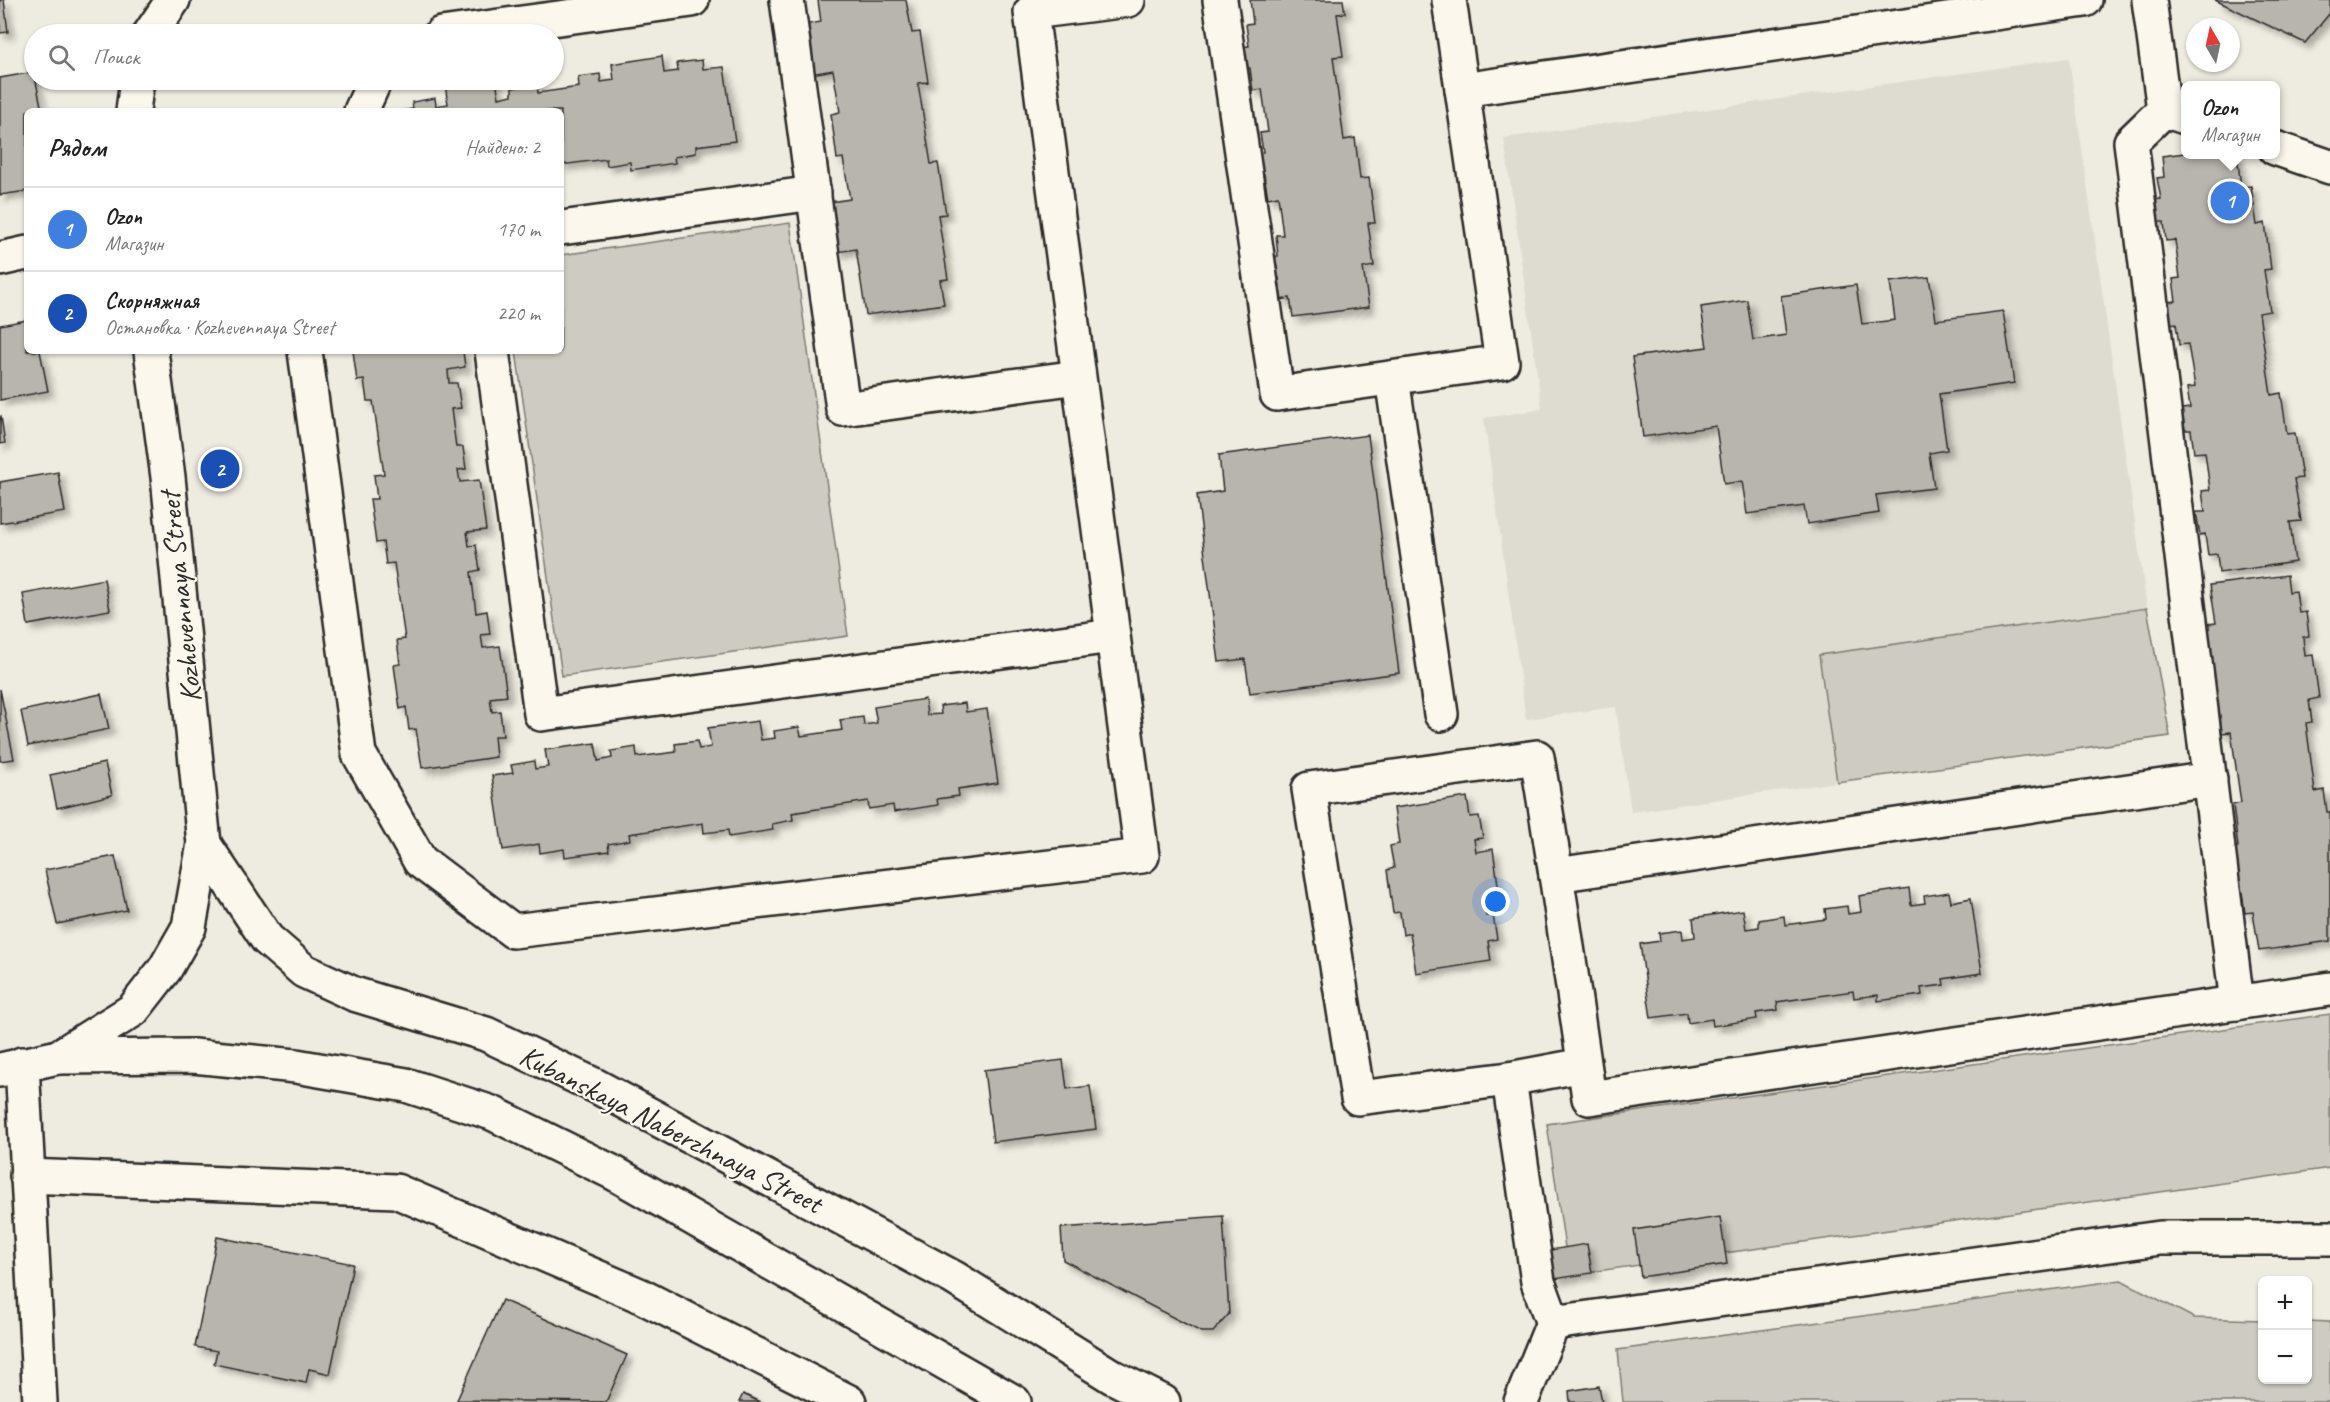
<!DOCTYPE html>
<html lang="ru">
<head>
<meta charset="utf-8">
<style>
	body { margin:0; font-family:Caveat,sans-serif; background:#f2f2f2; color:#222 }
	.controls { position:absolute; right:18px; bottom:18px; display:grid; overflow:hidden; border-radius:9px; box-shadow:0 2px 4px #0004 }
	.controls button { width:54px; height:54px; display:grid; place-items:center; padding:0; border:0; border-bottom:2px solid #e0e0e0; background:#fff; color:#222; font:30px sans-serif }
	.compass { position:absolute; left:2186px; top:18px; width:54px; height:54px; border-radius:50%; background:#fff; box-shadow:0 2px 4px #0004; rotate:351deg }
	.you { position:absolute; left:1496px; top:902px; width:21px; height:21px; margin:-15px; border:4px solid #fff; border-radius:50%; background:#1a73e8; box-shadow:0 0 0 9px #1a73e833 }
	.badge { display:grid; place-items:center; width:39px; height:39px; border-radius:50%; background:#1f6fb2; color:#fff; font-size:20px; font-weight:700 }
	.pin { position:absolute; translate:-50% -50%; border:3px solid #fff; box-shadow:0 2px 6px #0006 }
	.popup { position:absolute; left:2181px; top:81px; width:99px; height:78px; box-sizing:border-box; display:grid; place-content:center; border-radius:9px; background:#fff; filter:drop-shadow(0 2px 4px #0005); font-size:20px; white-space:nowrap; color:#767676 }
	.popup b { font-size:22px; color:#222 }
	.popup::after { content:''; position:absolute; left:50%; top:100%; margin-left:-12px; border:12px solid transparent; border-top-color:#fff }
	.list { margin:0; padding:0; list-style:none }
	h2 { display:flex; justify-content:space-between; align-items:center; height:78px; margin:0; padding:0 24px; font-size:26px }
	h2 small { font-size:20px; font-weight:400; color:#767676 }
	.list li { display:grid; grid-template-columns:39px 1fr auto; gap:18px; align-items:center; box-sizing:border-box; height:84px; padding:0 24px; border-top:2px solid #e0e0e0 }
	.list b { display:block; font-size:22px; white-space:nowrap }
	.list p { margin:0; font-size:20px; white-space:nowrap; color:#767676 }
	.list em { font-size:20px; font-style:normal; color:#767676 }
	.icon { flex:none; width:33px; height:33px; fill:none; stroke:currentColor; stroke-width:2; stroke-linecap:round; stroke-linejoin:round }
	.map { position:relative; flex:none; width:2330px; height:1402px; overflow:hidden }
	.search { position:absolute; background:#fff; box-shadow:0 2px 4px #0004; left:24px; top:24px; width:540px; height:66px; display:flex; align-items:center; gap:15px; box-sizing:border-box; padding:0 21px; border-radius:33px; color:#767676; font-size:22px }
	.panel { position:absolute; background:#fff; box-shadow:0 2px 4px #0004; left:24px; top:108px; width:540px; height:246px; border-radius:9px }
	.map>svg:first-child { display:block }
</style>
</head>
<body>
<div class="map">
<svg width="2330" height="1402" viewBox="0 0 2330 1402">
	<defs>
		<filter id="shadow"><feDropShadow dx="5.5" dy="5.5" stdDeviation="3" flood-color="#0004"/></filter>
	</defs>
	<rect width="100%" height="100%" fill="#eeebe0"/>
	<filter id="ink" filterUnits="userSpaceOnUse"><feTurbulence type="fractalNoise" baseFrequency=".0167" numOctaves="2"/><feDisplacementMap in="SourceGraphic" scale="12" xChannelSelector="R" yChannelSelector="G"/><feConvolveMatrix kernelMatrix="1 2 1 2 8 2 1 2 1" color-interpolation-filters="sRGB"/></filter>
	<g filter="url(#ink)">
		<!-- built -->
		<path fill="#dedbd1" d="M2069 58 2147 608 1820 655 1837 782 1631 812 1616 707 1526 719 1484 418 1542 409 1504 138Z"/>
		<!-- green -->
		<g fill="#cecbc2" stroke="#7c7b76" stroke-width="1.5">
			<path d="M790 223 848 636 562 676 516 351H561V255Z"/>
			<path d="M2147 608 2170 736 1837 782 1819 655Z"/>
			<path d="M2330 1014V1168L1569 1275 1547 1124Z"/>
			<path d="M2121 1280 2194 1318 2262 1320V1380H2308V1321L2330 1322V1402H1623L1618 1350Z"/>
		</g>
		<!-- building -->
		<g fill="#b8b5ae" stroke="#2b2b2b" stroke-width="1.5" filter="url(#shadow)">
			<path d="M0 0H4L8 32 0 33Z"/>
			<path d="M818 0H906L912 33 920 32 928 82 918 83 931 164 938 163 946 214 938 215 948 279 940 280 944 304 866 315 856 249 837 252 830 202 850 199 843 158 837 159 831 114 840 112 833 70 811 74 804 25 821 22Z"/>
			<path d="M1250 0H1343L1345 13 1337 14 1343 56 1333 57 1344 140 1355 138 1360 179 1369 178 1375 223H1368L1374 266 1363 268 1369 307 1293 317 1290 298 1281 300 1279 278 1273 279 1270 258 1278 256 1276 235H1283L1278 196 1268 198 1264 174 1258 175 1255 154 1263 152 1260 133 1268 132 1262 89 1253 91 1250 68 1243 69 1239 47 1249 46 1246 24 1253 23Z"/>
			<path d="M2215 0H2330V13L2305 43Z"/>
			<path d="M662 56 664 73 678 71 677 63 702 60 703 69 724 67 735 141 696 146V153L674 157 675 163 631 170 630 162 607 166 606 159 561 165V111H400L413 109 412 102 435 98 436 106 448 104 445 85 496 80 499 98 512 95V88L537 84 538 93 579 87 578 77 600 74 601 82 614 80 612 64Z"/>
			<path d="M34 72 42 111H27V191L0 195V78Z"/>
			<path d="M2185 153 2237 154 2241 187 2251 186 2257 225 2265 223 2271 269 2264 270 2270 311 2259 313 2271 395 2281 393 2287 434 2295 433 2302 478 2294 479 2301 521 2290 522 2295 562 2219 573 2217 554 2208 555 2205 534 2200 535 2196 512H2205L2202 491 2210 490 2205 452 2194 453 2191 430H2185L2182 409 2190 408 2187 388 2195 387 2188 344 2179 345 2176 323 2170 324 2166 302 2176 301 2173 279 2180 278 2175 240 2166 241 2164 222H2155L2152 200 2161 199 2157 178 2164 177 2162 156Z"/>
			<path d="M1929 277 1936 320 2003 311 2014 383 1939 394 1947 450 1929 453 1934 488 1876 495 1879 513 1807 524 1804 506 1747 514 1742 481 1724 484 1716 426 1643 437 1632 357 1707 347 1701 307 1747 300 1753 340 1786 335 1781 296 1856 285 1862 324 1895 320 1890 282Z"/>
			<path d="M27 320V351H40L48 391 0 400V325Z"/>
			<path d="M353 351H463L465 367 448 370 449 383H457L461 408 451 409 456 447H463L466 469 458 470 460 482 479 480 486 530 467 532 469 546 476 545 480 570 471 572 476 613 487 611 490 634 481 635 483 648 500 646 507 696 490 698 492 712 500 711 503 736H494L496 757 422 768 416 729 409 730 406 707 400 709 394 665 400 664 397 640 405 639 394 563 386 564 383 542 376 543 370 499H377L374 475 384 474 373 401H367L364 380 357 381Z"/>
			<path d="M1 416 5 443 0 444V417Z"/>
			<path d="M1368 435 1399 673 1250 693 1245 659 1219 662 1197 495 1223 491 1219 455Z"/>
			<path d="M58 472 65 512 0 523V482Z"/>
			<path d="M2287 575 2289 592 2296 591 2299 613 2306 612 2309 636 2303 637 2305 656 2313 655 2319 698 2309 700 2312 722 2306 723 2315 792 2324 790 2327 812H2330V941L2259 951 2253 912 2245 913 2242 892 2236 893 2230 849 2238 847 2233 805 2241 803 2231 732 2222 733 2216 694 2208 695 2202 648 2211 647 2208 624 2216 623 2210 585Z"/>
			<path d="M104 579 110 610 28 625 23 594Z"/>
			<path d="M0 689 14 759 0 761Z"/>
			<path d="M101 694 109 729 28 746 21 711Z"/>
			<path d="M925 699 927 715 941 714 940 706 965 703 966 712 987 709 998 783 958 789 959 796 937 799 938 805 894 812 893 805 869 809 868 801 792 813 793 820 772 824 773 830 729 837 728 830 704 833 703 823 629 834 630 840 608 844 609 851 565 857 564 849 540 853 539 844 503 850 492 776 513 773 511 765 534 761 535 769 548 767 545 750 595 743 598 761 612 758 611 751 636 747 637 757 676 752 675 744 697 741 699 749 711 747 708 728 758 721 761 740 775 738 774 731 799 727 801 736 842 730 840 720 863 717 864 725 877 723 874 707Z"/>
			<path d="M105 763 112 795 57 808 50 775Z"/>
			<path d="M1467 797 1470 817 1479 816 1483 838 1474 839 1476 852 1493 849 1500 899 1483 902 1486 916 1493 915 1497 939 1488 941 1491 961 1416 973 1410 933 1403 935 1400 912 1393 913 1387 870 1394 868 1390 846 1399 844 1394 808Z"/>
			<path d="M115 856 127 910 57 924 45 870Z"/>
			<path d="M1909 888 1911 905 1925 903 1924 896 1949 892 1951 902 1971 898 1982 973 1943 979 1944 985 1921 988 1922 995 1878 1001V995L1854 998 1853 991 1777 1002 1778 1010 1756 1013 1757 1019 1713 1026 1712 1019 1688 1023 1687 1013 1651 1018 1640 944 1660 941 1659 933 1682 930 1683 939 1695 937 1693 918 1743 910 1746 929 1759 927V920L1784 916 1785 925 1826 919 1825 909 1847 906 1848 914 1861 912 1859 896Z"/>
			<path d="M1063 1060 1067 1089 1090 1086 1096 1129 993 1142 984 1070Z"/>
			<path d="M1223 1216 1229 1314 1213 1332H1201L1063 1260 1061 1228Z"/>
			<path d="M1720 1217 1727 1264 1641 1277 1634 1230Z"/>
			<path d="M217 1237 353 1264 330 1374 309 1369 306 1383 214 1364 217 1351 195 1347Z"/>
			<path d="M1587 1244 1592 1273 1555 1279 1550 1250Z"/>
			<path d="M502 1300 627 1355 606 1402 457 1400Z"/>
			<path d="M1599 1386 1602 1402H1570L1569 1391Z"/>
			<path d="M743 1394 760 1402H739Z"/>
		</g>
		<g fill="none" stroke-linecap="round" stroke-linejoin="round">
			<!-- minor casing -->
			<g stroke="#2b2b2b" stroke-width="38">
				<g id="minor">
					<path d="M787 0 843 409 1078 377"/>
					<path d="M1220 0 1277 394 1502 362 1449 0"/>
					<path d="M2149 0 2164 110 2185 117"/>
					<path d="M150 34 173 0"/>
					<path d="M441 34 692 0"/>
					<path d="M1462 90 2085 0"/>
					<path d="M2164 110 2131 142 2237 1003"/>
					<path d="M133 111 137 80"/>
					<path d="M361 111 375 80"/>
					<path d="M2275 148 2330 167"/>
					<path d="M561 228 814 193"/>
					<path d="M305 351 359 754 420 861 513 931 1142 856 1031 12 1128 0"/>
					<path d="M492 351 541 714 1112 636"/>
					<path d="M1392 378 1441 714"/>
					<path d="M1556 875 2210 779"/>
					<path d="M22 1064 40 1402"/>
					<path d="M1584 1065 1509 1079 1358 1098 1309 789 1537 757C1556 871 1573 984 1589 1098L2330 989"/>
					<path d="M1509 1079 1538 1282 1553 1323 2160 1238H2330"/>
					<path d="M27 1176 396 1191 639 1295 849 1402"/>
					<path d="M1521 1402 1553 1323"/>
				</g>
			</g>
			<!-- major casing -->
			<g stroke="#2b2b2b" stroke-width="38">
				<g id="major">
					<path d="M0 259 27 253"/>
					<path d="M204 844 267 939 304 971 354 994 486 1034 596 1086 954 1278 1113 1377 1163 1402"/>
					<path d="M58 1057 133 1010 165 969 189 927 204 844 168 477 151 351"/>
					<path d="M0 1070 58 1057 193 1056 296 1066 406 1085 492 1113 614 1173 1014 1402"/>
				</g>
			</g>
			<!-- minor -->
			<use href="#minor" stroke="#fbf7ec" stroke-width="33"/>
			<!-- major -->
			<use href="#major" stroke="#fbf7ec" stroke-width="33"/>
		</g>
	</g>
	<g text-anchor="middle" stroke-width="4.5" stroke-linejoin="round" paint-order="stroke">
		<!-- street labels -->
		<g font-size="30" fill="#2b2b2b" stroke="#fbf7ec">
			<text transform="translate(180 597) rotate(-96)" y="10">Kozhevennaya Street</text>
			<text transform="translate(671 1129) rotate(27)" y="10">Kubanskaya Naberzhnaya Street</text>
		</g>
	</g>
</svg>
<div class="controls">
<button>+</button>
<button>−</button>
</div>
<svg class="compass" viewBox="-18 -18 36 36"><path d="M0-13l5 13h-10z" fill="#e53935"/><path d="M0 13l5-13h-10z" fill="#767676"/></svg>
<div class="you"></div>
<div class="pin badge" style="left:2230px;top:201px;background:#3f7fe0">1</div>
<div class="popup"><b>Ozon</b>Магазин</div>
<div class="pin badge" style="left:220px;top:469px;background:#1a4fb4">2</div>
<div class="search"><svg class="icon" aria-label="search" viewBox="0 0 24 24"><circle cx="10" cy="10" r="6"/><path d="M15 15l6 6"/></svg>Поиск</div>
<section class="panel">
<h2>Рядом<small>Найдено: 2</small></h2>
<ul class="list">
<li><span class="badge" style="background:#3f7fe0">1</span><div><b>Ozon</b><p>Магазин</p></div><em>170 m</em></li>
<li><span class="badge" style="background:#1a4fb4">2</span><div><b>Скорняжная</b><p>Остановка · Kozhevennaya Street</p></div><em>220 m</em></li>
</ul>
</section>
</div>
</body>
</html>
